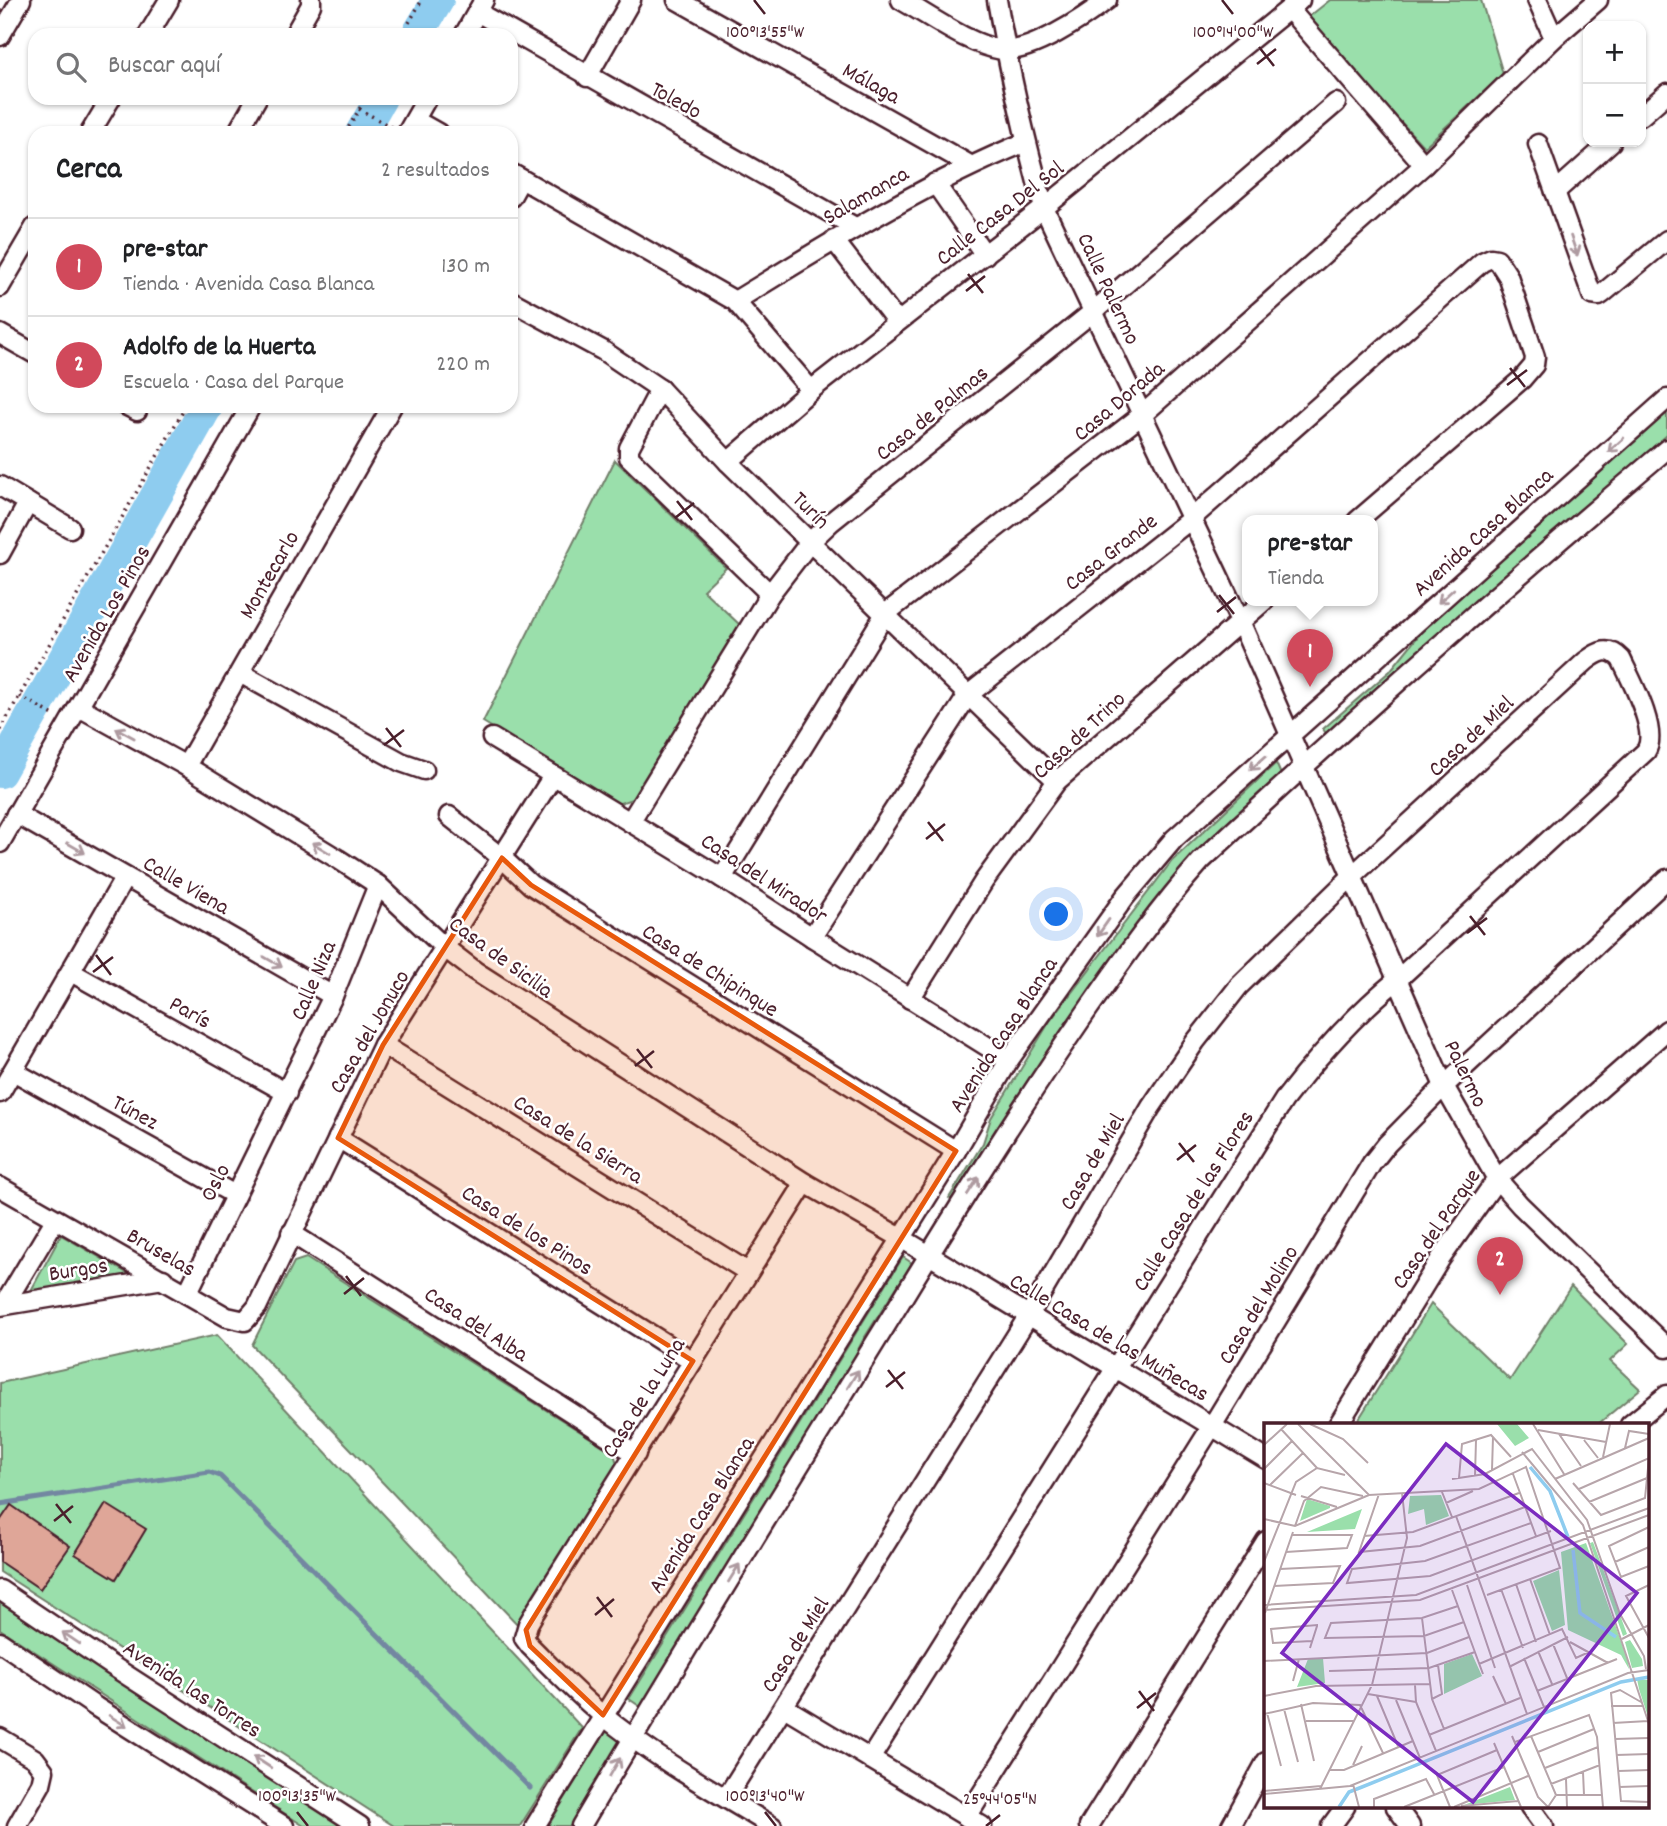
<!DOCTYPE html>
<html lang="es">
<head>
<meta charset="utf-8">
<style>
	body { margin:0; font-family:Dekko,sans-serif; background:#f6f6f6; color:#202124 }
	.controls { position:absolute; right:21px; top:21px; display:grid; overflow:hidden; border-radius:14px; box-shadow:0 2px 5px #0004 }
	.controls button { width:63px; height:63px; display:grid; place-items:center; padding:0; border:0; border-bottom:2px solid #e0e0e0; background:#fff; color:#202124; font:35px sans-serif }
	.you { position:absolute; left:1057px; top:915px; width:24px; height:24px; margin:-18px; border:5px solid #fff; border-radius:50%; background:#1a73e8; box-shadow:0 0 0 10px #1a73e833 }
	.badge { display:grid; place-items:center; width:46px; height:46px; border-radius:50%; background:#d1495b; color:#fff; font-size:23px; font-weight:700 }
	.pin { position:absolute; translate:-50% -58px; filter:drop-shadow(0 2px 4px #0008) }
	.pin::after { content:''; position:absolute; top:37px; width:24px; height:21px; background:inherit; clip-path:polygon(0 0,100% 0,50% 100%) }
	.popup { position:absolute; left:1242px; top:515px; width:136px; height:91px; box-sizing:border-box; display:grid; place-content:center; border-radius:14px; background:#fff; filter:drop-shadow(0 2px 5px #0005); font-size:23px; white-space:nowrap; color:#757577 }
	.popup b { font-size:26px; color:#202124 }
	.popup::after { content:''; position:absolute; left:50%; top:100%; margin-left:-14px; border:14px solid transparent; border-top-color:#fff }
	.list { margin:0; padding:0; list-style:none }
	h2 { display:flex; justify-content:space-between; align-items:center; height:91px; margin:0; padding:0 28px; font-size:30px }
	h2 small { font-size:23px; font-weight:400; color:#757577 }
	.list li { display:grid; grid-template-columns:46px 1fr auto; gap:21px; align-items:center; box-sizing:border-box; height:98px; padding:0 28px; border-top:2px solid #e0e0e0 }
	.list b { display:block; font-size:26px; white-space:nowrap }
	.list p { margin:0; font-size:23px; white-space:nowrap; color:#757577 }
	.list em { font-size:23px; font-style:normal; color:#757577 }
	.icon { flex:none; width:38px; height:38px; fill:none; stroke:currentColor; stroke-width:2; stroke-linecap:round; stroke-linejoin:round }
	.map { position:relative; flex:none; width:1667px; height:1826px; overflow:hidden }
	.search { position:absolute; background:#fff; box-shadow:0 2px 5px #0004; left:28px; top:28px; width:490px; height:77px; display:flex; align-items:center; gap:18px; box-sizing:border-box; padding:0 24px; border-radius:21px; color:#757577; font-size:26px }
	.panel { position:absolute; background:#fff; box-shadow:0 2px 5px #0004; left:28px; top:126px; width:490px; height:287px; border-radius:21px }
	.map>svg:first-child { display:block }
</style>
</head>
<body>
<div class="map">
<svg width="1667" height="1826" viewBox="0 0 1667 1826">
	<rect width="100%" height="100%" fill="#fff"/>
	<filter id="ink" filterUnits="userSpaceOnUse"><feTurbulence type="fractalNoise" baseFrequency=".0143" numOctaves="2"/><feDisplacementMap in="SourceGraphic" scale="14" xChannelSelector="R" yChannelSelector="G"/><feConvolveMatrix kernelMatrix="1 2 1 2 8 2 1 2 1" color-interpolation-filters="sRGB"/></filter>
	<g filter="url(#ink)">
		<!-- green -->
		<g fill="#9adfab" stroke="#727f6b" stroke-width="2">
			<path d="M1330 0H1481L1503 74 1424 147 1306 19Z"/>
			<path d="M1667 413V435L1327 735 1323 729 1390 671 1423 630Z"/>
			<path d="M615 460 726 568 703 590 741 626 635 798 617 804 483 722Z"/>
			<path d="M1276 763 1282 777 1194 859 955 1202 949 1198 983 1143 991 1118 1050 1021 1172 861Z"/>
			<path d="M61 1235 132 1276 28 1296Z"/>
			<path d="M903 1257 912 1263 863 1340 833 1400 641 1707 629 1699Z"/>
			<path d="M306 1258 614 1453 618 1468 518 1625 252 1345 294 1262Z"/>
			<path d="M1571 1286 1628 1344 1610 1361 1640 1389 1597 1425H1355L1431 1304 1510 1380Z"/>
			<path d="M217 1335 582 1728 520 1826H394L0 1572V1383Z"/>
			<path d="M0 1603 348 1826H304L0 1629Z"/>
			<path d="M607 1730 623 1741 571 1826H548Z"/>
		</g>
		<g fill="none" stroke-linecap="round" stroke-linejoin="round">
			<!-- stream -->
			<path stroke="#7387a1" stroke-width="5" d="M0 1504 209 1472 220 1476 530 1788"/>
			<!-- river -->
			<g stroke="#8eccef" stroke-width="32">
				<path d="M417 35 438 0"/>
				<path d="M361 133 381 98"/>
				<path d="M0 772 207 406"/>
			</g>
		</g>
		<!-- building -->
		<g fill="#dfa698" stroke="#4a1f2b" stroke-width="2">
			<path d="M106 1504 146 1529 116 1579 75 1554Z"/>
			<path d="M11 1505 70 1546 40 1589 0 1562V1521Z"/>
		</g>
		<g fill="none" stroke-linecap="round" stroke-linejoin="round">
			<!-- minor casing -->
			<g stroke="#4a1f2b" stroke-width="23">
				<g id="minor">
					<path d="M677 0 970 165"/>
					<path d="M901 0C930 16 969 45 1002 50 1030 54 1085 17 1107 0"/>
					<path d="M997 0C1009 71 1025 139 1044 208L1240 621 1444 1086 1497 1179 1520 1205 1667 1348"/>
					<path d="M1537 0 1554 38"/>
					<path d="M1289 9 1424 165"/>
					<path d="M477 12 855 227"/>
					<path d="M148 35 169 0"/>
					<path d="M294 35 311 5V0"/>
					<path d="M464 35 484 0"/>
					<path d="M0 36 21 0"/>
					<path d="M587 77 631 0"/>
					<path d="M1641 116 1667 93"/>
					<path d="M415 120 438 133"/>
					<path d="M90 133 111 98"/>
					<path d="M237 133 257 98"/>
					<path d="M407 133 427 98"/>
					<path d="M1538 144 1592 295 1599 296 1602 294 1667 240"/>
					<path d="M511 173 735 301 811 390"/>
					<path d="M935 183 985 255"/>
					<path d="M1555 192 1611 142"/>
					<path d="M511 197 521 179"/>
					<path d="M834 240 897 322"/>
					<path d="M0 287 35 227"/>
					<path d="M511 301 602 350 660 389 728 462 810 542 1057 781"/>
					<path d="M735 301C830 243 923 184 1026 142"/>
					<path d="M0 334 35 354"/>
					<path d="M660 389 629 448V457L770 594"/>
					<path d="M127 406 137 411"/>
					<path d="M728 462 811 390 1044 208 1300 0"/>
					<path d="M0 486 70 528"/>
					<path d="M0 554 28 503"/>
					<path d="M240 673 401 762 424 770"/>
					<path d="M79 707 186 766 338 859 378 885 445 948 475 971 805 1183 901 1238 1266 1459"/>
					<path d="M492 738 722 878 812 937 1009 1060"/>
					<path d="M186 766 392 406"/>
					<path d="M16 814 333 996"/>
					<path d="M449 816 502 858 531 885 956 1151"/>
					<path d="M630 822 770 594 810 542 831 522 1094 311 1336 103"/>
					<path d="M0 843 251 406"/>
					<path d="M722 878 885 614 1142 415 1424 165 1554 38 1598 0"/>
					<path d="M812 937 968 695 1191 519 1482 262 1491 258 1497 259 1508 276 1535 357 1534 365 1522 379 1357 521"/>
					<path d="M71 972 287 1093"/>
					<path d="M910 999 984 881 1057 781 1264 601"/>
					<path d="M383 1045 748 1272"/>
					<path d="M13 1071 235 1195"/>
					<path d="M0 1093 125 877"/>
					<path d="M338 1138 693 1361"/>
					<path d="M0 1187 227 1317 245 1321 257 1307 383 1045 553 776"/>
					<path d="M291 1233 636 1454"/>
					<path d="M187 1294 333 996 378 885"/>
					<path d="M4 1305 55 1220"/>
					<path d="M0 1306 163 1279"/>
					<path d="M1338 1425 1441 1258 1497 1179 1667 1030"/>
					<path d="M1630 1425 1667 1395"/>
					<path d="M0 1590 111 1665 360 1826"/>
					<path d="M0 1642 96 1707 284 1826"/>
					<path d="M784 1707 982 1826"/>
					<path d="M0 1738 35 1759 44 1771 41 1784 17 1826"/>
					<path d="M726 1798 1029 1315 1151 1107 1195 1042 1239 986 1351 877 1586 661C1599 651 1609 646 1621 659 1631 680 1659 731 1646 751L1397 980C1354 1015 1318 1056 1284 1100L870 1759"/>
					<path d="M1396 1807 1410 1826"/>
					<path d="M1530 1807 1544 1826"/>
					<path d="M967 1817 1212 1426 1372 1163 1387 1144 1444 1086 1667 879"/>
					<path d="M535 1826 956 1151 1009 1060 1125 897 1174 839 1667 399"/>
					<path d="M581 1826C683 1652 790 1481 896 1309 958 1207 1021 1106 1089 1008 1124 958 1160 907 1201 861 1353 720 1508 583 1667 449"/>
					<path d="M772 1826C714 1791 653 1757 600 1713 575 1692 553 1669 530 1646L524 1638 528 1624 535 1612 805 1183"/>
					<path d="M1089 1826 1266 1541"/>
					<path d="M1231 1826 1266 1762"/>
					<path d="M1331 1826 1345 1807"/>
				</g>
			</g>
			<!-- path -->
			<g stroke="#4a1f2b" stroke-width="3.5" stroke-dasharray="2 5" stroke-linecap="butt">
				<path d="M402 35 422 0"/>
				<path d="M359 109 391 127"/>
				<path d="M345 133 366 98"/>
				<path d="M20 696 55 716"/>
				<path d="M0 730 186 406"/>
			</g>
			<!-- minor -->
			<use href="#minor" stroke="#fff" stroke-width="18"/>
		</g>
		<!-- one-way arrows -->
		<defs><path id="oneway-shaft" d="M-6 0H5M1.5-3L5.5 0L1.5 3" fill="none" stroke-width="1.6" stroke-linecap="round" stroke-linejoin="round" transform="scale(1.75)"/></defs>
		<g stroke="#ae9aa0">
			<use href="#oneway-shaft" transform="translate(1574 246) rotate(71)"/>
			<use href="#oneway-shaft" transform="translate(1616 445) rotate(138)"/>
			<use href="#oneway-shaft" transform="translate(1446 596) rotate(138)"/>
			<use href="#oneway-shaft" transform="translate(125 733) rotate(-151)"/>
			<use href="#oneway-shaft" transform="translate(1258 763) rotate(139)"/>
			<use href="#oneway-shaft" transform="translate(76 848) rotate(30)"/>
			<use href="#oneway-shaft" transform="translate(321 848) rotate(-149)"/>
			<use href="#oneway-shaft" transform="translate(1103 928) rotate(125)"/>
			<use href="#oneway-shaft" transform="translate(273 962) rotate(30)"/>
			<use href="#oneway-shaft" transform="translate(973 1186) rotate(-57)"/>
			<use href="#oneway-shaft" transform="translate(853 1379) rotate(-58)"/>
			<use href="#oneway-shaft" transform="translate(734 1573) rotate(-58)"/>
			<use href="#oneway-shaft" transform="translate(71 1638) rotate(-146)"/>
			<use href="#oneway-shaft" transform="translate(118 1721) rotate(32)"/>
			<use href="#oneway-shaft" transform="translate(262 1762) rotate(-147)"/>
			<use href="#oneway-shaft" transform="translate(615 1767) rotate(-60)"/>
		</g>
	</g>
	<!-- marked area -->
	<path fill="#e8590c" fill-opacity="0.2" stroke="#e8590c" stroke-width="5" stroke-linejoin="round" d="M502 858 531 885 956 1151 603 1715 530 1646 526 1630 693 1361 338 1138 383 1045Z"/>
	<!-- ticks -->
	<path fill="none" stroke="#4a1f2b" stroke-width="2.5" d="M754 0 765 14M1222 0 1233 14M1259 47 1274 66M1257 64 1276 49M968 274 983 293M966 291 985 276M1510 368 1525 387M1507 385 1527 370M677 501 692 520M675 518 694 503M1219 595 1234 614M1217 612 1236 597M386 728 401 747M384 745 404 730M928 822 943 841M926 839 945 824M1470 916 1485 935M1467 933 1487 918M96 955 111 975M93 972 113 957M637 1049 652 1068M635 1066 654 1051M1179 1143 1194 1162M1177 1160 1196 1145M346 1276 361 1296M344 1294 364 1278M888 1370 903 1389M886 1387 905 1372M56 1504 71 1523M54 1521 73 1506M597 1597 612 1617M595 1615 614 1599M1139 1691 1154 1711M1137 1708 1156 1693M297 1812 308 1826M765 1812 776 1826M986 1826 1000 1815"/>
	<g text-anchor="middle" stroke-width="5" stroke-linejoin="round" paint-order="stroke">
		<!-- street labels -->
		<g font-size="23" fill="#4a1f2b" stroke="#fff">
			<text transform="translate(872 82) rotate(29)" y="8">Málaga</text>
			<text transform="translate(677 99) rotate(29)" y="8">Toledo</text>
			<text transform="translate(865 194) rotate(-30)" y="8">Salamanca</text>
			<text transform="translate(999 212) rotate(-38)" y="8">Calle Casa Del Sol</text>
			<text transform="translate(1110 288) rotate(65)" y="8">Calle Palermo</text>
			<text transform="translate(1118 400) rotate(-40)" y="8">Casa Dorada</text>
			<text transform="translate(931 412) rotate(-39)" y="8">Casa de Palmas</text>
			<text transform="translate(812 509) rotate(45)" y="8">Turín</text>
			<text transform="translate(1482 531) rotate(-42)" y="8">Avenida Casa Blanca</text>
			<text transform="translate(1110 551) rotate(-38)" y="8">Casa Grande</text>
			<text transform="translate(268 574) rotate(-60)" y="8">Montecarlo</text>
			<text transform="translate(105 613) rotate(-60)" y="8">Avenida Los Pinos</text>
			<text transform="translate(1078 734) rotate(-43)" y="8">Casa de Trino</text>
			<text transform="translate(1470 735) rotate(-43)" y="8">Casa de Miel</text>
			<text transform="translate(765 877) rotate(33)" y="8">Casa del Mirador</text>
			<text transform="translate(187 884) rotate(30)" y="8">Calle Viena</text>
			<text transform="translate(502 956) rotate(36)" y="8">Casa de Sicilia</text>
			<text transform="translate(711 969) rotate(32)" y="8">Casa de Chipinque</text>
			<text transform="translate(312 980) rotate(-67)" y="8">Calle Niza</text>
			<text transform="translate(191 1011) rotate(29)" y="8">París</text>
			<text transform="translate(368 1031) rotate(-60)" y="8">Casa del Jonuco</text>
			<text transform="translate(1002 1034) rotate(-57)" y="8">Avenida Casa Blanca</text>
			<text transform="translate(1467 1073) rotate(64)" y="8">Palermo</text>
			<text transform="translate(136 1111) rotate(29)" y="8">Túnez</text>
			<text transform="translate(579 1138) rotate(32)" y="8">Casa de la Sierra</text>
			<text transform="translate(1091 1161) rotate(-60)" y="8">Casa de Miel</text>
			<text transform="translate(214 1182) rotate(-63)" y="8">Oslo</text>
			<text transform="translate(1192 1200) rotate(-58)" y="8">Calle Casa de las Flores</text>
			<text transform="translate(1435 1228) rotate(-56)" y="8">Casa del Parque</text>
			<text transform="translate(528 1229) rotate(32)" y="8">Casa de los Pinos</text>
			<text transform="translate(162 1251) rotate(30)" y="8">Bruselas</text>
			<text transform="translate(78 1268) rotate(-9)" y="8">Burgos</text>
			<text transform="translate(1257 1304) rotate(-59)" y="8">Casa del Molino</text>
			<text transform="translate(477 1323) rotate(33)" y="8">Casa del Alba</text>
			<text transform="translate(1110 1336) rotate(31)" y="8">Calle Casa de las Muñecas</text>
			<text transform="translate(642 1397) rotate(-58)" y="8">Casa de la Luna</text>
			<text transform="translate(700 1514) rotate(-58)" y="8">Avenida Casa Blanca</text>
			<text transform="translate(794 1644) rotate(-58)" y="8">Casa de Miel</text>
			<text transform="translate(193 1688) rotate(33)" y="8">Avenida las Torres</text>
		</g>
	</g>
	<!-- overview -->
	<g transform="translate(1264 1423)">
		<rect width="385" height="385" fill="#fff"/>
		<path d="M233 1H253L265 15 251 23ZM177 72 185 93 162 102 160 86 144 91 146 73ZM43 76 66 83V85L36 98ZM98 86 91 106 43 109ZM329 119 363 211 359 213 326 120ZM322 120 364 238 365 246 357 232 304 207 297 129ZM295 147 301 202 288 208 269 158ZM366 217 378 236 379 243 368 245 361 219ZM208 231 218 253 180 271V241ZM59 235 61 260 33 264 44 236ZM373 256 385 257V297L375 266ZM246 364 251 377 200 382Z" fill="#9adfab"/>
		<path fill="none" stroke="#8eccef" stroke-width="3.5" d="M266 44 286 68 304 114M309 127 316 190 352 214M75 384 85 369 98 364 357 259 385 254"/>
		<path fill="none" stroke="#b7a5aa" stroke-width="2" d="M34 1 105 72 215 66 262 44 296 145 223 172M46 1 79 16 104 40M269 1 300 51M17 6 53 45M274 7 342 19M295 11 317 43M320 17 334 35M0 22 23 1M361 25 365 8 385 11M258 29 319 102 385 301M339 34 346 1M0 46 28 18M228 47 229 14M249 51 272 113M211 53 212 17M195 55 198 21 227 12 247 34M188 56 221 51 268 26 323 97 356 191 380 233 382 246M291 56 385 15M0 60 32 72M309 60 337 92 381 75 385 35 315 66M6 62 39 30M178 69 188 94M115 71 95 129 156 123 261 84M37 73 73 84M325 79 383 55M182 80 209 68M192 93 263 291M0 96 31 103 105 72M267 100 161 138 88 146 83 160 166 153 287 108M31 103 40 78 57 64 99 73M385 104 345 123 357 154 385 143M100 113 149 109 255 70M22 129 83 125 88 112H28M0 139 32 59 53 45 81 52M351 139 385 124M266 156 286 212M252 161 272 219M203 162 231 245M385 162 362 173 385 215M10 163 69 160 76 143 16 146M237 166 259 225M188 167 219 251M0 182 152 172 385 85M194 183 158 195 67 200 61 215 160 213 200 199M0 187 156 177 385 92M1 190 29 109M158 195 168 276 180 306M358 216 385 202M306 219 344 240M289 221 303 255M46 225 53 203V202L7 206 9 220 48 218M274 228 288 261M260 235 280 284M0 238 163 230 205 214M215 241 298 206 312 235 325 229M245 244 304 214M65 248 165 245 211 229M229 253 242 281M29 258 35 236M151 262 152 279 172 328M273 268 353 236M104 271 152 279M0 273 52 263 167 261M113 273 134 323M168 276 178 271 174 242M132 277 156 335M377 279 356 267 347 270 357 378 385 379M37 281 50 338M347 283H379M20 286 34 339M3 290 17 343M0 291 49 280 96 282 119 330M42 298H91M349 300 384 298M165 312 256 275M248 313 274 374 284 384 292 372M267 313 292 372M351 316 385 315M251 319 325 292 333 314 339 384M230 320 257 384M274 329 330 306M352 332 385 331M89 342 98 323M281 345 334 324M66 347H80L149 318M354 348 385 347M319 349 320 372M302 356 303 384M89 361 95 384M287 361 336 342M355 364 385 363M56 366 108 262 143 115 138 70M0 368 57 363M0 371 86 363 364 250 385 247M292 372H338M197 383 254 378M110 384V376L162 356 170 371M140 384 240 344M186 384 173 352 233 327M190 384 264 353"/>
		<path fill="#7b2cbf" fill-opacity="0.15" stroke="#7b2cbf" stroke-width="3.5" d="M182 21 373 170 209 379 18 230Z"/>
		<rect width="385" height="385" fill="none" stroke="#4a1f2b" stroke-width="3.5"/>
	</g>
	<g font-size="18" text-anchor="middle" fill="#4a1f2b" stroke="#fff" stroke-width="5" stroke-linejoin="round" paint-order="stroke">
		<text x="765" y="37">100°13'55"W</text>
		<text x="1233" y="37">100°14'00"W</text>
		<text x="297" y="1801">100°13'35"W</text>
		<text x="765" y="1801">100°13'40"W</text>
		<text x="1000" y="1804">25°44'05"N</text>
	</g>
</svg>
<div class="controls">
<button>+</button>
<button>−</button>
</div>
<div class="you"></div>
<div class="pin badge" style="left:1310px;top:687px">1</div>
<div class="popup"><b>pre-star</b>Tienda</div>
<div class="pin badge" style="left:1500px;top:1295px">2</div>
<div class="search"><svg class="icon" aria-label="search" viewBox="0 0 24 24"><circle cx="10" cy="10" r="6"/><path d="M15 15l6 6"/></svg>Buscar aquí</div>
<section class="panel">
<h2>Cerca<small>2 resultados</small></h2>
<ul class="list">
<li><span class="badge">1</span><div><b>pre-star</b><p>Tienda · Avenida Casa Blanca</p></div><em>130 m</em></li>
<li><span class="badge">2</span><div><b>Adolfo de la Huerta</b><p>Escuela · Casa del Parque</p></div><em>220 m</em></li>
</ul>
</section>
</div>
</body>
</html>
